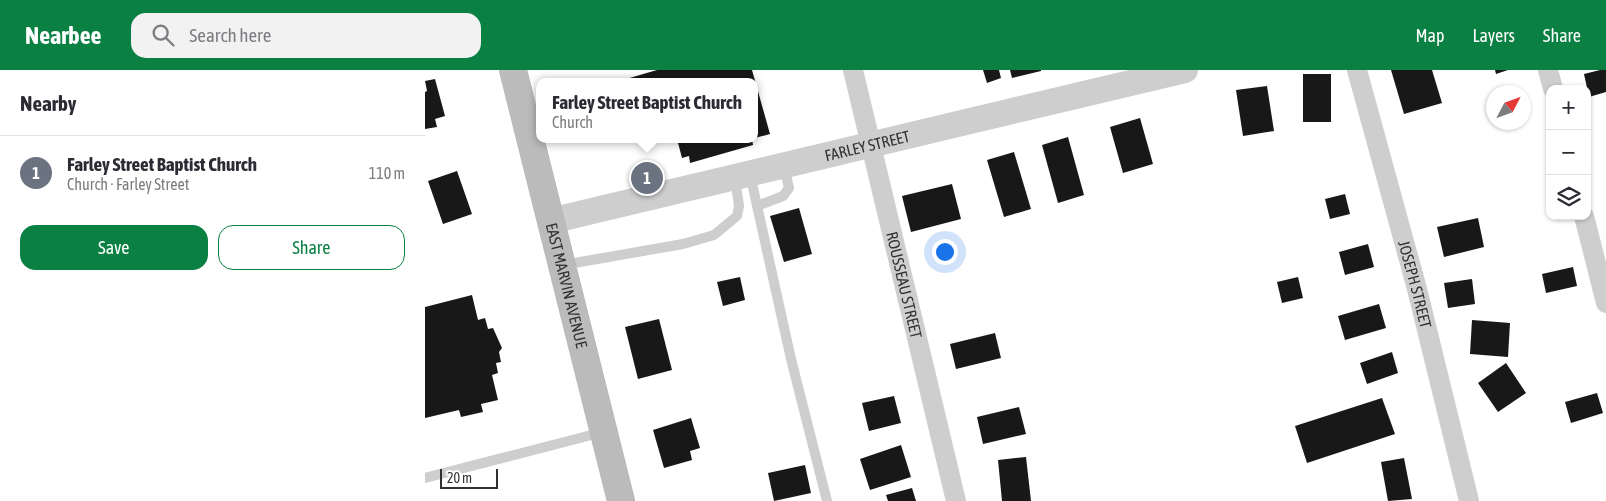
<!DOCTYPE html>
<html lang="en">
<head>
<meta charset="utf-8">
<style>
	body { margin:0; font-family:"Asap Condensed",sans-serif; background:#f2f2f3; color:#2b2b33 }
	.controls { position:absolute; right:15px; top:15px; display:grid; overflow:hidden; border-radius:10px; box-shadow:0 1px 4px #0004 }
	.controls button { width:45px; height:45px; display:grid; place-items:center; padding:0; border:0; border-bottom:1px solid #e1e1e2; background:#fff; color:#2b2b33; font:25px sans-serif }
	.compass { position:absolute; left:1061px; top:15px; width:45px; height:45px; border-radius:50%; background:#fff; box-shadow:0 1px 4px #0004; rotate:49deg }
	.scale { position:absolute; left:15px; bottom:12px; width:58px; box-sizing:border-box; padding-left:5px; border:2px solid #313131; border-top:0; font-size:14px; line-height:18px; white-space:nowrap; color:#313131; -webkit-text-stroke:4px #fff; paint-order:stroke }
	.you { position:absolute; left:519px; top:181px; width:18px; height:18px; margin:-12px; border:4px solid #fff; border-radius:50%; background:#1a73e8; box-shadow:0 0 0 8px #1a73e833 }
	.badge { display:grid; place-items:center; width:32px; height:32px; border-radius:50%; background:#0b8043; color:#fff; font-size:16px; font-weight:700 }
	.pin { position:absolute; translate:-50% -50%; border:2px solid #fff; box-shadow:0 1px 5px #0006 }
	.popup { position:absolute; left:111px; top:8px; width:222px; height:65px; box-sizing:border-box; display:grid; place-content:center; border-radius:10px; background:#fff; filter:drop-shadow(0 1px 4px #0005); font-size:16px; white-space:nowrap; color:#7c7c81 }
	.popup b { font-size:19px; color:#2b2b33 }
	.popup::after { content:''; position:absolute; left:50%; top:100%; margin-left:-10px; border:10px solid transparent; border-top-color:#fff }
	.list { margin:0; padding:0; list-style:none }
	h2 { display:flex; justify-content:space-between; align-items:center; height:65px; margin:0; padding:0 20px; font-size:21px }
	h2 small { font-size:16px; font-weight:400; color:#7c7c81 }
	.list li { display:grid; grid-template-columns:32px 1fr auto; gap:15px; align-items:center; box-sizing:border-box; height:75px; padding:0 20px; border-top:1px solid #e1e1e2 }
	.list b { display:block; font-size:19px; white-space:nowrap }
	.list p { margin:0; font-size:16px; white-space:nowrap; color:#7c7c81 }
	.list em { font-size:16px; font-style:normal; color:#7c7c81 }
	.actions { display:flex; gap:10px; padding:15px 20px }
	.actions a { flex:1; padding:11px 0; border:1px solid #0b8043; border-radius:15px; text-align:center; font-size:18px; color:#0b8043 }
	.actions .main { background:#0b8043; color:#fff }
	.icon { flex:none; width:28px; height:28px; fill:none; stroke:currentColor; stroke-width:2; stroke-linecap:round; stroke-linejoin:round }
	.map { position:relative; flex:none; width:1181px; height:431px; overflow:hidden }
	header { display:flex; align-items:center; gap:30px; box-sizing:border-box; height:70px; padding:0 25px; background:#0b8043; color:#fff }
	header strong { font-size:24px }
	nav { display:flex; gap:28px; margin-inline-start:auto; font-size:18px }
	.search { width:350px; height:45px; background:#f2f2f3; display:flex; align-items:center; gap:12px; box-sizing:border-box; padding:0 18px; border-radius:15px; color:#7c7c81; font-size:19px }
	main { display:flex }
	aside { flex:1; background:#fff }
	.map>svg:first-child { display:block }
</style>
</head>
<body>
<header>
<strong>Nearbee</strong>
<div class="search"><svg class="icon" aria-label="search" viewBox="0 0 24 24"><circle cx="10" cy="10" r="6"/><path d="M15 15l6 6"/></svg>Search here</div>
<nav><a>Map</a><a>Layers</a><a>Share</a></nav>
</header>
<main>
<aside>
<h2>Nearby<small></small></h2>
<ul class="list">
<li><span class="badge" style="background:#6b7280">1</span><div><b>Farley Street Baptist Church</b><p>Church · Farley Street</p></div><em>110 m</em></li>
</ul>
<div class="actions"><a class="main">Save</a><a>Share</a></div>
</aside>
<div class="map">
<svg width="1181" height="431" viewBox="0 0 1181 431">
	<rect width="100%" height="100%" fill="#fff"/>
	<!-- building -->
	<g fill="#181818">
		<path d="M232 0H327L345 64 330 68V12H191Z"/>
		<path d="M558 0H574L576 8 562 13Z"/>
		<path d="M585 0H616V1L587 8Z"/>
		<path d="M966 0H1007L1017 33 979 44Z"/>
		<path d="M1070 0H1083L1071 4Z"/>
		<path d="M1175 0H1181V22L1164 27 1159 4Z"/>
		<rect x="878" y="4" width="28" height="48"/>
		<path d="M10 9 20 46 10 49 12 57 0 59V22L2 21 0 11Z"/>
		<path d="M842 16 849 61 818 66 811 20Z"/>
		<path d="M715 48 728 94 698 103 685 57Z"/>
		<path d="M643 67 659 125 633 133 617 75Z"/>
		<path d="M252 69H327L328 75 265 93 264 86 257 88Z"/>
		<path d="M589 82 606 139 579 147 562 90Z"/>
		<path d="M32 101 47 144 18 154 3 111Z"/>
		<path d="M527 114 536 149 486 162 477 126Z"/>
		<path d="M920 124 925 144 905 149 900 129Z"/>
		<path d="M374 138 387 184 359 192 345 146Z"/>
		<path d="M1053 148 1059 177 1019 187 1012 157Z"/>
		<path d="M943 174 949 197 920 205 914 182Z"/>
		<path d="M1148 197 1152 216 1121 223 1117 204Z"/>
		<path d="M315 207 320 230 298 236 292 212Z"/>
		<path d="M873 207 878 228 857 233 852 212Z"/>
		<path d="M1047 209 1050 234 1023 238 1019 213Z"/>
		<path d="M47 225 53 250 60 248 63 259 68 258 77 278 74 282 76 292 71 293 73 303 67 305 73 330 56 334 58 342 36 347 34 340 0 348V237Z"/>
		<path d="M954 234 961 258 920 270 913 246Z"/>
		<path d="M234 249 247 300 213 309 200 257Z"/>
		<path d="M1047 250 1085 253 1083 287 1045 284Z"/>
		<path d="M570 263 576 288 531 299 525 274Z"/>
		<path d="M967 282 973 303 942 314 935 293Z"/>
		<path d="M1081 293 1101 323 1073 342 1053 313Z"/>
		<path d="M1172 323 1178 343 1146 353 1140 332Z"/>
		<path d="M469 326 476 353 444 361 437 333Z"/>
		<path d="M957 328 970 364 882 393 870 356Z"/>
		<path d="M594 337 601 364 558 374 552 347Z"/>
		<path d="M266 348 275 378 265 381 267 390 239 398 228 360Z"/>
		<path d="M476 375 486 407 445 420 435 389Z"/>
		<path d="M601 387 606 431H577L573 390Z"/>
		<path d="M979 388 987 429 963 431 956 392Z"/>
		<path d="M380 395 386 423 349 431 343 403Z"/>
		<path d="M487 418 491 431H463L461 425Z"/>
	</g>
	<g fill="none" stroke-linecap="round" stroke-linejoin="round">
		<!-- service -->
		<g stroke="#cecece" stroke-width="10">
			<path d="M325 104 366 289 402 431"/>
			<path d="M332 136 358 126 364 118 359 97"/>
			<path d="M138 195 258 174 289 165 312 146 314 136 310 108"/>
			<path d="M0 408 178 362"/>
		</g>
		<!-- minor -->
		<g stroke="#cecece" stroke-width="20">
			<path id="s1" d="M428 0 531 431"/>
			<path id="s2" d="M932 0 992 219 1044 431"/>
			<path d="M1123 0 1128 19"/>
			<path d="M1159 146 1181 233"/>
		</g>
		<!-- tertiary -->
		<path stroke="#cecece" stroke-width="26" id="s3" d="M125 151 760 0"/>
		<!-- secondary -->
		<path stroke="#bbb" stroke-width="28" id="s4" d="M88 0 196 431"/>
	</g>
	<g text-anchor="middle" stroke-width="5" stroke-linejoin="round" paint-order="stroke">
		<!-- street labels -->
		<g font-size="16" fill="#313131" stroke="#fff">
			<text dy="6" stroke="none"><textPath href="#s3" startOffset="326">FARLEY STREET</textPath></text>
			<text dy="6" stroke="none"><textPath href="#s2" startOffset="222">JOSEPH STREET</textPath></text>
			<text dy="6" stroke="none"><textPath href="#s4" startOffset="222">EAST MARVIN AVENUE</textPath></text>
			<text dy="6" stroke="none"><textPath href="#s1" startOffset="221">ROUSSEAU STREET</textPath></text>
		</g>
	</g>
</svg>
<div class="controls">
<button>+</button>
<button>−</button>
<button><svg class="icon" aria-label="layers" viewBox="0 0 24 24"><path d="M12 4l9 5-9 5-9-5zM3 14l9 5 9-5"/></svg></button>
</div>
<svg class="compass" viewBox="-18 -18 36 36"><path d="M0-13l5 13h-10z" fill="#e53935"/><path d="M0 13l5-13h-10z" fill="#7c7c81"/></svg>
<div class="scale">20 m</div>
<div class="you"></div>
<div class="pin badge" style="left:222px;top:108px;background:#6b7280">1</div>
<div class="popup"><b>Farley Street Baptist Church</b>Church</div>
</div>
</main>
</body>
</html>
